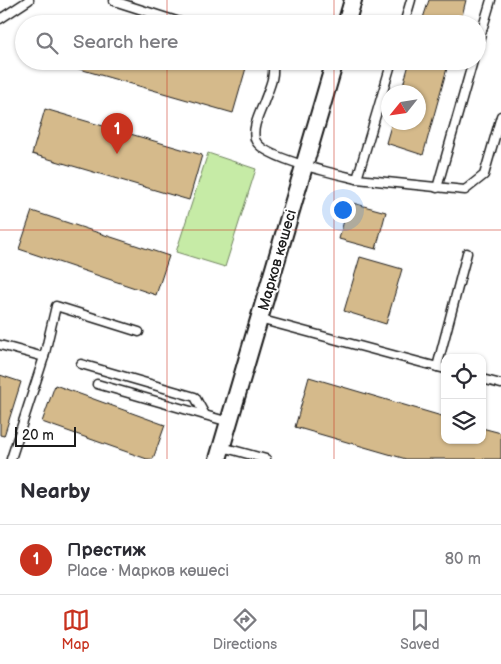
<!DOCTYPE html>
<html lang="en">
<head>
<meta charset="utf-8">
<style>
	body { margin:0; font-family:"Balsamiq Sans",sans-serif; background:#f7f7f7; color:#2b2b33 }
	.controls { position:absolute; right:15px; bottom:15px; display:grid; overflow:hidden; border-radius:10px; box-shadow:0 1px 4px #0004 }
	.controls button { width:45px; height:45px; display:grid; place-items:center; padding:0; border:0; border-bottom:1px solid #e1e1e2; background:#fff; color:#2b2b33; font:25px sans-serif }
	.compass { position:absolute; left:381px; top:85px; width:45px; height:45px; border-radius:50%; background:#fff; box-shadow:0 1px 4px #0004; rotate:240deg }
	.scale { position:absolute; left:15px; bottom:12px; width:61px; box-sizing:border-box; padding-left:5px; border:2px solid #1c1c1c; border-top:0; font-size:14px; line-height:18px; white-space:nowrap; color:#1c1c1c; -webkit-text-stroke:4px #fff; paint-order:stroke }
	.you { position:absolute; left:342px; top:209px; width:18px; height:18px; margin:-12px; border:4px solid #fff; border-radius:50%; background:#1a73e8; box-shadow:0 0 0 8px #1a73e833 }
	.badge { display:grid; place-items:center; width:32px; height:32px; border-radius:50%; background:#c8321e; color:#fff; font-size:16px; font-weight:700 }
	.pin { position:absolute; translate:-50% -41px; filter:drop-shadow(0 1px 2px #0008) }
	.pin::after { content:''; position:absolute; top:26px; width:18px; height:15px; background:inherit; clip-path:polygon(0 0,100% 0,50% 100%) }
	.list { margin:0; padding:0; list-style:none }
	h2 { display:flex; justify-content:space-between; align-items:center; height:65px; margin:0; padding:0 20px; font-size:21px }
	h2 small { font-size:16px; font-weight:400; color:#7c7c81 }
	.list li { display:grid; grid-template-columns:32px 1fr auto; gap:15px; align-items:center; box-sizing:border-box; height:70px; padding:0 20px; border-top:1px solid #e1e1e2 }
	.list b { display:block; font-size:19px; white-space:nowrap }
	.list p { margin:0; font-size:16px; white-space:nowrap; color:#7c7c81 }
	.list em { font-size:16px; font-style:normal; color:#7c7c81 }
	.icon { flex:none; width:28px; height:28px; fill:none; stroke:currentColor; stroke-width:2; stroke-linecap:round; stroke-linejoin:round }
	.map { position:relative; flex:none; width:501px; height:459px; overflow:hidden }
	.search { position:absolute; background:#fff; box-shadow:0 1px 4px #0004; left:15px; right:15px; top:15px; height:55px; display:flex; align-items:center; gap:12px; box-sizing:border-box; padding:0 18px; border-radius:28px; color:#7c7c81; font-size:19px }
	.sheet { height:135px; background:#fff }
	nav { display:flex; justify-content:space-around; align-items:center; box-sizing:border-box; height:70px; border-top:1px solid #e1e1e2; background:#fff; font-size:14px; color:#7c7c81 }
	nav a { display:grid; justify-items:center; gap:2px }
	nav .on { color:#c8321e }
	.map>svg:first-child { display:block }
</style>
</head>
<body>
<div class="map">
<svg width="501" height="459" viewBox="0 0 501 459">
	<rect width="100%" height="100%" fill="#fff"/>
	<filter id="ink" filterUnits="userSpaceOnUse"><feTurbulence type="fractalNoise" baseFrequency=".02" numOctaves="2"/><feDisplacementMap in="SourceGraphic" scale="10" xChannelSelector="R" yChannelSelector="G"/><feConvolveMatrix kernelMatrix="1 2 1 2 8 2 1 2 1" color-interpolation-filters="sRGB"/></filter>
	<g filter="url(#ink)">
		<!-- green -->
		<path fill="#c6eba6" stroke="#718461" d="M208 153 256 169 225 267 176 252Z"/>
		<!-- building -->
		<g fill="#d5ba8b" stroke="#1c1c1c">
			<path d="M429 0H466L460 24H421Z"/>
			<path d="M69 61H248L233 113 69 66Z"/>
			<path d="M410 61H449L423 155 386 143 392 122H418V92H401Z"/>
			<path d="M45 109 202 155 189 200 32 154Z"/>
			<path d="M349 202 386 212 376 249 339 239Z"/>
			<path d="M32 211 169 256 156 295 19 249Z"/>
			<path d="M360 257 402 269 386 324 344 311Z"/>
			<path d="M0 375 21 382 4 436 0 435Z"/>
			<path d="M309 377 445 417V440H482V428L501 433V459H406L295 427Z"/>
			<path d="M55 385 165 425 153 459H147L42 422Z"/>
		</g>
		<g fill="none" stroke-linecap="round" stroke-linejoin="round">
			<!-- lane casing -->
			<g stroke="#1c1c1c" stroke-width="11">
				<g id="lane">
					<path d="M114 1 186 24"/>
					<path d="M0 19 29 0"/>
					<path d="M404 24 411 0"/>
					<path d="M477 47 491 0"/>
					<path d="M272 61C276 76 269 88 264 102 260 113 252 127 255 139 260 158 337 174 357 179L392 61"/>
					<path d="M357 179 465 190 484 175 501 116"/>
					<path d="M437 188 473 61"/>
					<path d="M259 319 445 369"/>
					<path d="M0 345 44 357 11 459"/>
					<path d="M44 357 56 306 139 332"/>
					<path d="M81 364 195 397 205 415"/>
					<path d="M437 367 467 253"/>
					<path d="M482 379 501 384"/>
					<path d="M97 384 229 422"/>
					<path d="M222 447 266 459"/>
				</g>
			</g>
			<!-- street casing -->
			<g stroke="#1c1c1c" stroke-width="20">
				<g id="street">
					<path d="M346 24 353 0"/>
					<path d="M218 459 335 61"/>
				</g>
			</g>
			<!-- lane -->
			<use href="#lane" stroke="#fff" stroke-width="8"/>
			<!-- street -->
			<use href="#street" stroke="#fff" stroke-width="16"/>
		</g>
	</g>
	<!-- grid -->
	<path fill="none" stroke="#c8321e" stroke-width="1" stroke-opacity="0.55" d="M167 0V24M334 0V24M167 61V459M334 61V459M0 230H501"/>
	<g text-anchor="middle" stroke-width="4" stroke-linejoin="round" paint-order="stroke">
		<!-- street labels -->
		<g font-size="15" fill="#1c1c1c" stroke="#fff">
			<text transform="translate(277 260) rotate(-74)" y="5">Марков көшесі</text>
		</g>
	</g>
</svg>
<div class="controls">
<button><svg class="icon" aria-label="locate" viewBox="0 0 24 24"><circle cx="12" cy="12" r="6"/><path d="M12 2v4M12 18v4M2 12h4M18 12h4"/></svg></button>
<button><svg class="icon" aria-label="layers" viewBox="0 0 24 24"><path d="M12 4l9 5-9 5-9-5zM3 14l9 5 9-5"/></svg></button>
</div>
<svg class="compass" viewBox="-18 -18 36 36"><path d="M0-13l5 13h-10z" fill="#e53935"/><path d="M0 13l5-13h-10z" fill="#7c7c81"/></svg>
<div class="scale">20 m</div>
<div class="you"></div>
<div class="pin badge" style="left:117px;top:154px">1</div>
<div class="search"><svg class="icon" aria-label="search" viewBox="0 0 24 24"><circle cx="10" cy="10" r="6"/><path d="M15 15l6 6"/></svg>Search here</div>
</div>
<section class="sheet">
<h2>Nearby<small></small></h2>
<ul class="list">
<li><span class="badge">1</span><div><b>Престиж</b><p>Place · Марков көшесі</p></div><em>80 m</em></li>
</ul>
</section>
<nav>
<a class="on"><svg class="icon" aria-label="map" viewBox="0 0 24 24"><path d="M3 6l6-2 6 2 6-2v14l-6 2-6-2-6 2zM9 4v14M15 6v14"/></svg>Map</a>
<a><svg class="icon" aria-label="directions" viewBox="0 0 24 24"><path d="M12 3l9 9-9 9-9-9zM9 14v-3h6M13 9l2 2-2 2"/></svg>Directions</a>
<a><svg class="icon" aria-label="saved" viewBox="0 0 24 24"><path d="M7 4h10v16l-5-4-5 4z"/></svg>Saved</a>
</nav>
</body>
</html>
